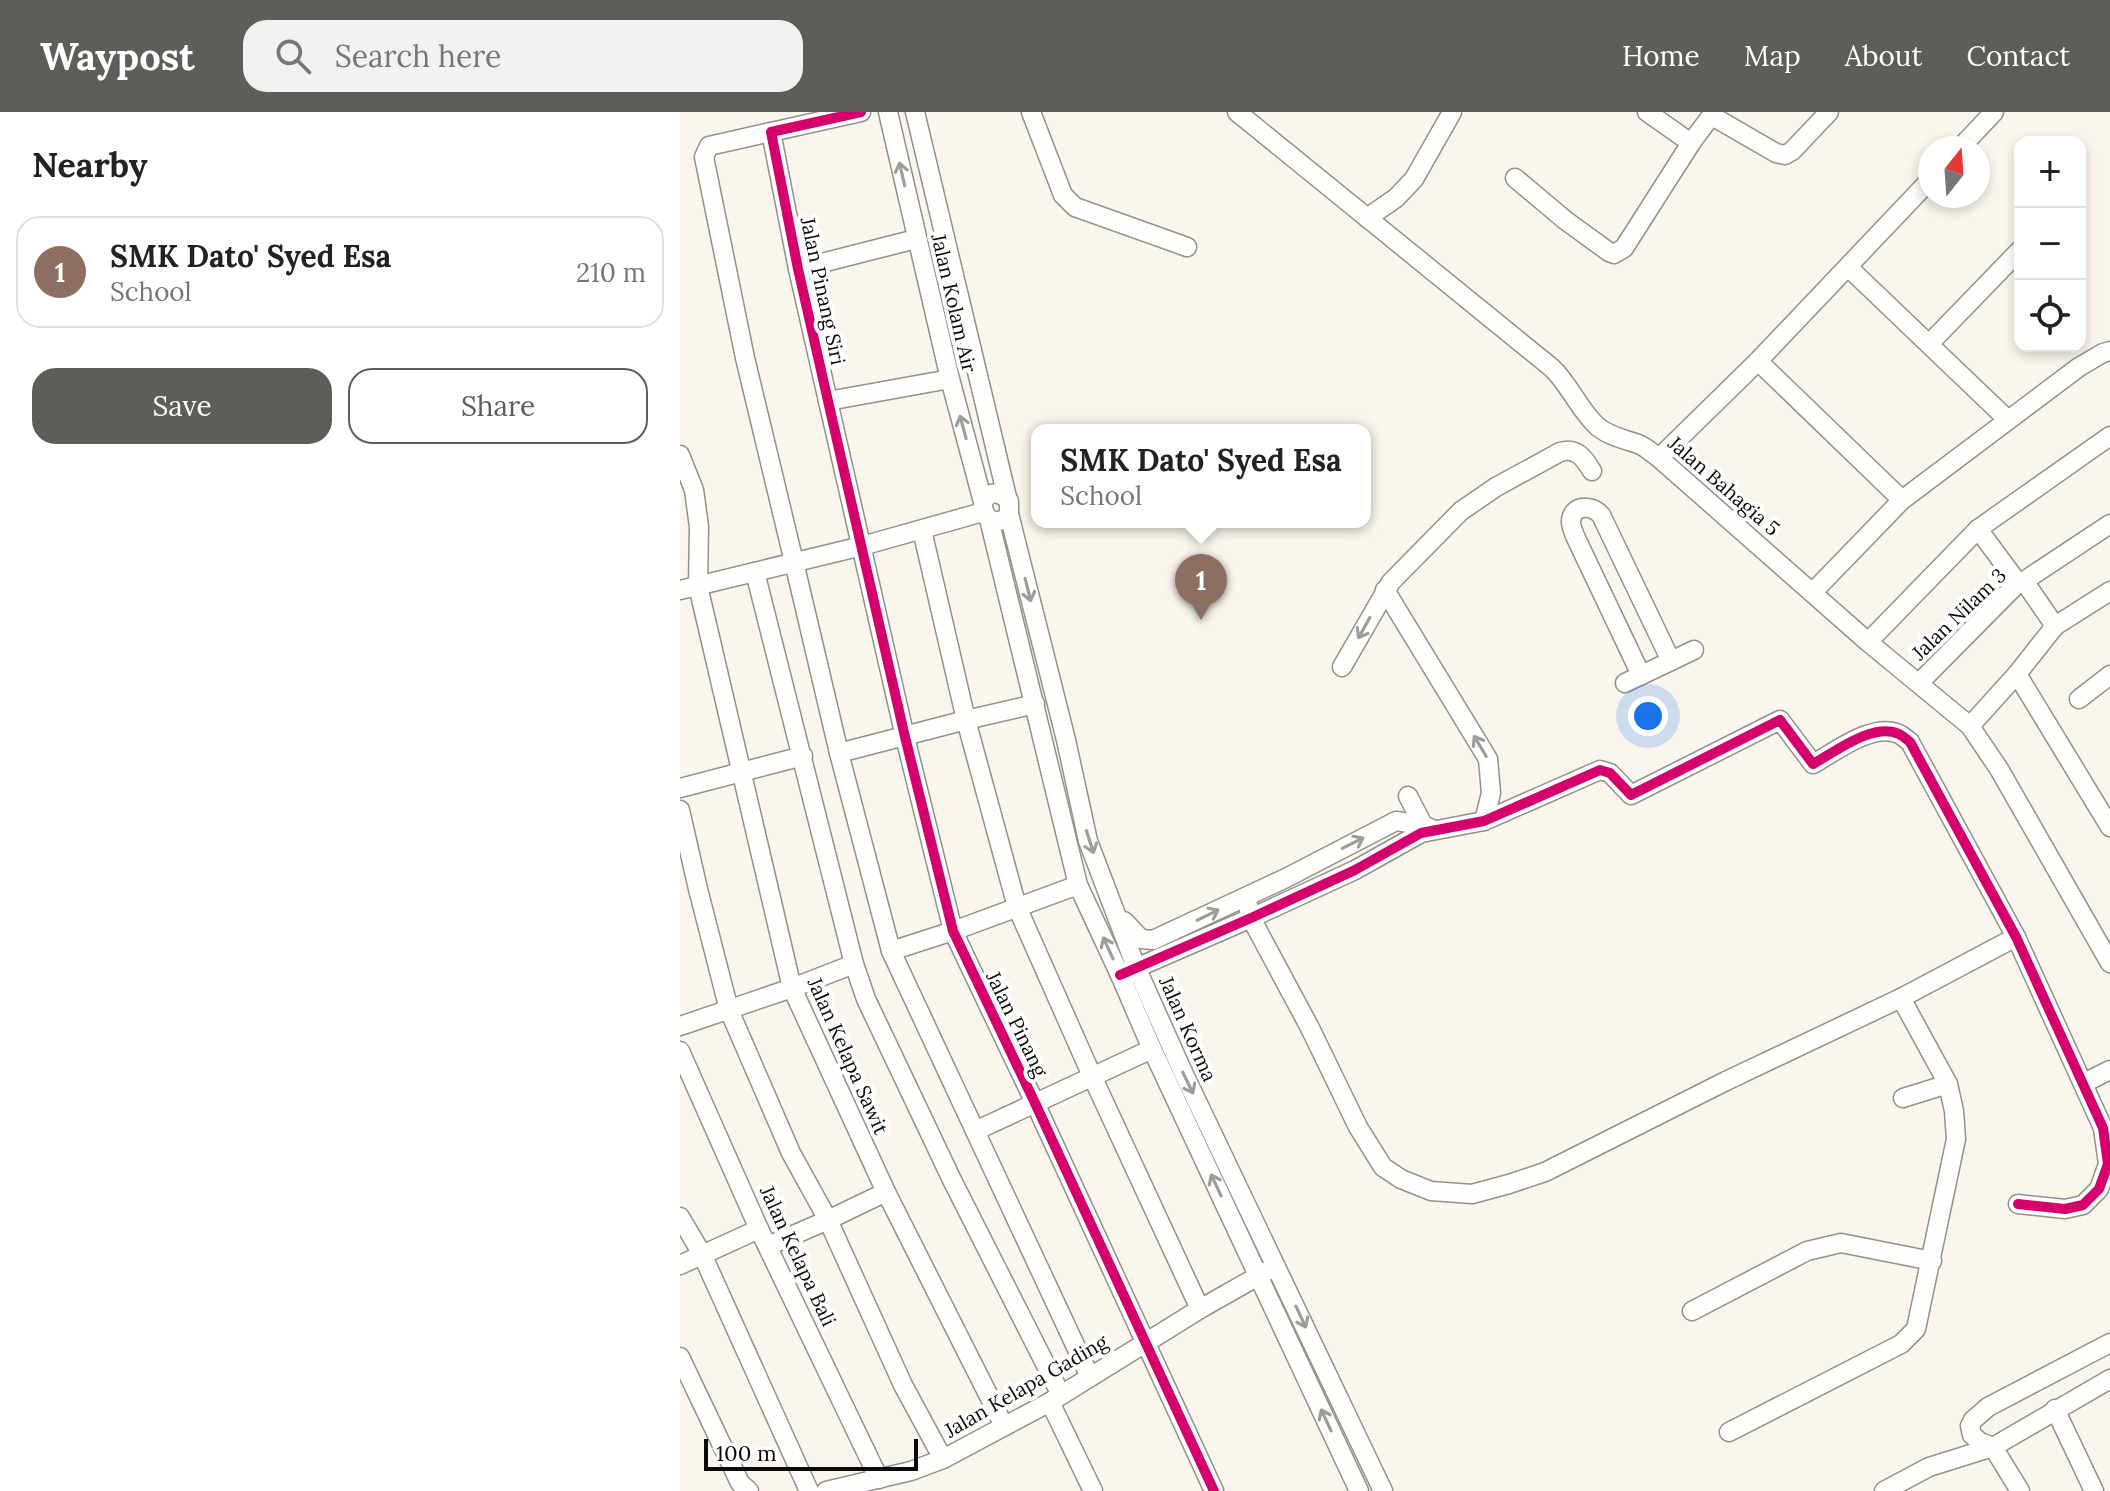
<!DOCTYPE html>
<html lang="en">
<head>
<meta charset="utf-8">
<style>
	body { margin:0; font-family:Lora,serif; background:#f2f2f2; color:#222 }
	.controls { position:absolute; right:24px; top:24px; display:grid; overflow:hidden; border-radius:16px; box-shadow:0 4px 12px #0003 }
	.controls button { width:72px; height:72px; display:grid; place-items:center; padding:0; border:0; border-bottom:2px solid #e0e0e0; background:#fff; color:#222; font:40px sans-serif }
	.compass { position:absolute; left:1238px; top:24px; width:72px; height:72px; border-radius:50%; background:#fff; box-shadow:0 4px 12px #0003; rotate:17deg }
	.scale { position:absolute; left:24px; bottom:20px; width:214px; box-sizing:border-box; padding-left:8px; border:4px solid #0b0b0b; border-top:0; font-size:22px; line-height:28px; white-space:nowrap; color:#0b0b0b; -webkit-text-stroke:6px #fff; paint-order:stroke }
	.you { position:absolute; left:968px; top:604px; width:28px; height:28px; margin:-20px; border:6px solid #fff; border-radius:50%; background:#1a73e8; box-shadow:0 0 0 12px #1a73e833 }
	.badge { display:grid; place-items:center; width:52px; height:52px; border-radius:50%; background:#5f5d5a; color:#fff; font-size:26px; font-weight:700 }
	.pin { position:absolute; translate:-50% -66px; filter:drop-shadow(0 2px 4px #0008) }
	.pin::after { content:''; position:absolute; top:42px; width:28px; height:24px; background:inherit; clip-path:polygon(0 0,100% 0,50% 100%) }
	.popup { position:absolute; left:351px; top:312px; width:340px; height:104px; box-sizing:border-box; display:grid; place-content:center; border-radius:16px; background:#fff; filter:drop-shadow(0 2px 6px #0005); font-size:26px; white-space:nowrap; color:#767676 }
	.popup b { font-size:30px; color:#222 }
	.popup::after { content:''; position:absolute; left:50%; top:100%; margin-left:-16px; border:16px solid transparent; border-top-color:#fff }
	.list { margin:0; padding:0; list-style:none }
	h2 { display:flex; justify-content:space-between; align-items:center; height:104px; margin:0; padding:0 32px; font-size:34px }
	h2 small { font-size:26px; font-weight:400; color:#767676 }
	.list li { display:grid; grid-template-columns:52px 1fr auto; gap:24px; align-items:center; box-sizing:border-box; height:112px; margin:0 16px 16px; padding:0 16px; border:2px solid #e0e0e0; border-radius:24px }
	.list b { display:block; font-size:30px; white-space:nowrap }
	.list p { margin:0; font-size:26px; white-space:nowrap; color:#767676 }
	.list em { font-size:26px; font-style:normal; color:#767676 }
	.actions { display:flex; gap:16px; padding:24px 32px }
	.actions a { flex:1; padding:18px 0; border:2px solid #5f5d5a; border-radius:24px; text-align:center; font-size:28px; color:#5f5d5a }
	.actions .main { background:#5f5d5a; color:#fff }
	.icon { flex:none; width:44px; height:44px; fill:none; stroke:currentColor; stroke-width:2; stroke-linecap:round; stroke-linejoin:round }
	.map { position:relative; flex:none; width:1430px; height:1379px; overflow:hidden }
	header { display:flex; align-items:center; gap:48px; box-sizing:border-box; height:112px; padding:0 40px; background:#5f5d5a; color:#fff }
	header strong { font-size:38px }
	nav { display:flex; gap:44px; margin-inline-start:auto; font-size:28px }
	.search { width:560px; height:72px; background:#f2f2f2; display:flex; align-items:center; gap:20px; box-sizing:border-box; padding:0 28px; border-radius:24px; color:#767676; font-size:30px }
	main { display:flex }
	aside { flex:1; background:#fff }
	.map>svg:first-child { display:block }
</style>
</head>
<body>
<header>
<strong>Waypost</strong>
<div class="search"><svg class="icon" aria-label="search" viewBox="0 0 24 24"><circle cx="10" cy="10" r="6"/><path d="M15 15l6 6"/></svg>Search here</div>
<nav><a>Home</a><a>Map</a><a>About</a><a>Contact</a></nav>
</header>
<main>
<aside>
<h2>Nearby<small></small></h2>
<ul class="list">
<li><span class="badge" style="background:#8d6e63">1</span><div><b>SMK Dato' Syed Esa</b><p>School</p></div><em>210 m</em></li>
</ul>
<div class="actions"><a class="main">Save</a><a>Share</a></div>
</aside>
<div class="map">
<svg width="1430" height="1379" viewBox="0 0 1430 1379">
	<rect width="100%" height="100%" fill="#faf6ee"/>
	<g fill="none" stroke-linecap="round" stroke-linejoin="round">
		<!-- minor casing -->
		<g stroke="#93918d" stroke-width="21">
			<g id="minor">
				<path d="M181 0 91 20 118 157 148 289 225 625 273 819 355 991 534 1379"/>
				<path d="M208 0 270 267 303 390"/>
				<path d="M235 0 327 385"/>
				<path d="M351 0 383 83 395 95 507 135"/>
				<path d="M557 0 872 256C890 273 899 298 918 315 931 325 944 327 958 332 966 335 972 341 979 346L1188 530 1290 614 1319 657 1430 851"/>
				<path d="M967 0 1011 31"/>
				<path d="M1032 4 1096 41 1105 43 1112 39 1149 0"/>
				<path d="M91 20 29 34 24 45 65 246 114 450 159 641 211 839 410 1265"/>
				<path d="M1280 36 1314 0"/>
				<path d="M835 66 885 108 929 140 934 142 944 136 1011 31 1034 0"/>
				<path d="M687 106 716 86 734 67 772 0"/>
				<path d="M1168 155 1328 308"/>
				<path d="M118 157 236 127"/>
				<path d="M1249 232 1340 138"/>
				<path d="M1078 249 1222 388"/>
				<path d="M148 289 270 267"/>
				<path d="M0 343 14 378 19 415 18 474 112 876 206 1080 324 1314"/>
				<path d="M979 346 1078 249 1250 68"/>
				<path d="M329 402 386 628 408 729 456 855 502 958 703 1379"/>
				<path d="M309 407C318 411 324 409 329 402V389C313 371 293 389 309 407L398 773 440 863 472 937 679 1379"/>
				<path d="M1298 417 1338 471"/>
				<path d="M242 418 286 608 337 795 412 964 520 1197"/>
				<path d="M75 460 174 852 186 887 272 1068 381 1283"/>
				<path d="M1344 469 1375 514"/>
				<path d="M0 478 182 434 303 400"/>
				<path d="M705 478 808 647 811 681 804 709"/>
				<path d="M1133 480 1222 388 1399 255 1423 241 1430 239"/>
				<path d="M1188 530 1298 417 1430 324"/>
				<path d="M662 555 711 470 781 399 816 375 880 340C897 335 904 346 912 359"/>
				<path d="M1337 562 1430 715"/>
				<path d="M961 563 895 424C894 421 891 414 891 411 890 394 910 391 921 403L991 549"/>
				<path d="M945 571 1014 538"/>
				<path d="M1239 571 1338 471 1344 469 1430 412"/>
				<path d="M1399 587 1430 563"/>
				<path d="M1290 614 1337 562 1375 514 1430 479"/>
				<path d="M159 641 286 608 355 592"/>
				<path d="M0 676 123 644"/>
				<path d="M728 684 743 713 741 721"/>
				<path d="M0 698 18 777 49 898 111 1041 148 1108 223 1273 263 1347"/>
				<path d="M566 785 571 806 630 916 678 1015 703 1055 721 1067 751 1079 792 1082 829 1072 865 1060 1046 969 1221 886 1336 825"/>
				<path d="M444 809 461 827 473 828 606 766 716 709 743 713 754 718"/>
				<path d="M211 839 273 819 398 773"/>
				<path d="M440 863 571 806 675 758 741 721 804 709 920 658 930 661 951 683 1100 608 1133 652C1155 640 1193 610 1219 622 1223 624 1226 627 1230 630L1336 825 1423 1016 1428 1052 1419 1077 1403 1093 1385 1097 1338 1092"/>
				<path d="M0 914 112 876 174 852"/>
				<path d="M0 939 79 1117 199 1367"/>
				<path d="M1404 971 1430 958"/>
				<path d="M1223 986 1268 972"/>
				<path d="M295 1019 472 937"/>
				<path d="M0 1105 22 1142 129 1379"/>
				<path d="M88 1134 148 1108 206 1080"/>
				<path d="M0 1153 79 1117"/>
				<path d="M1012 1199 1127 1139 1161 1131 1252 1149"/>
				<path d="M0 1245 60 1371 69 1379"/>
				<path d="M370 1290 413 1379"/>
				<path d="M1375 1297 1414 1379"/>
				<path d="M1049 1320 1221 1232 1236 1217 1276 1027 1274 999 1268 972 1221 886"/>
				<path d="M146 1379 231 1359 263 1347 370 1290 520 1197 587 1159"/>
				<path d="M1204 1379 1249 1355 1313 1335 1430 1267"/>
				<path d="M1340 1379 1313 1335 1300 1330 1292 1323 1290 1314 1293 1308 1308 1295 1430 1231"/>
			</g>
		</g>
		<!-- minor -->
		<use href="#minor" stroke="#fefefc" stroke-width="18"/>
		<!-- cycleway casing -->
		<g stroke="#fff" stroke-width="15">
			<g id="cycleway">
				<path d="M181 0 91 20 118 157 148 289 225 625 273 819 355 991 534 1379"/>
				<path d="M440 863 571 806 675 758 741 721 804 709 920 658 930 661 951 683 1100 608 1133 652C1155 640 1193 610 1219 622 1223 624 1226 627 1230 630L1336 825 1423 1016 1428 1052 1419 1077 1403 1093 1385 1097 1338 1092"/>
			</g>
		</g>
		<!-- cycleway -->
		<use href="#cycleway" stroke="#d6006c" stroke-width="10"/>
	</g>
	<!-- one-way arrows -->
	<defs><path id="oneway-shaft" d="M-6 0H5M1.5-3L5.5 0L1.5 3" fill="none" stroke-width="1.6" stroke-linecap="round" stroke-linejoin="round" transform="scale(2)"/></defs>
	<g stroke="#9d9d9c">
		<use href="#oneway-shaft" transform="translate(222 62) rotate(-103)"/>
		<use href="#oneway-shaft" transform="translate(283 315) rotate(-105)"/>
		<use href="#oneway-shaft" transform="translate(348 478) rotate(76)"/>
		<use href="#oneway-shaft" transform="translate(684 516) rotate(119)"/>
		<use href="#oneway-shaft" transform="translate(800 634) rotate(-121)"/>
		<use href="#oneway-shaft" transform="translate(410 730) rotate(72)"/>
		<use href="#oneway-shaft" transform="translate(673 731) rotate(-27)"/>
		<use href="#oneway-shaft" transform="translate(528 803) rotate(-26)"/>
		<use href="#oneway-shaft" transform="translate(428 836) rotate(-115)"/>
		<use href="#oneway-shaft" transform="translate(508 971) rotate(64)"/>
		<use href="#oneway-shaft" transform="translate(536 1073) rotate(-115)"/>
		<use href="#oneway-shaft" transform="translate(621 1205) rotate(65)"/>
		<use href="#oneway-shaft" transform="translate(646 1308) rotate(-115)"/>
	</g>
	<g text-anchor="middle" stroke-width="8" stroke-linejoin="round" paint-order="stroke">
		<!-- street labels -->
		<g font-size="20" fill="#0b0b0b" stroke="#fff">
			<text transform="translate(143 179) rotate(78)" y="7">Jalan Pinang Siri</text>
			<text transform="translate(274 191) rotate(77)" y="7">Jalan Kolam Air</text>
			<text transform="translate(1044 374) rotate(41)" y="7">Jalan Bahagia 5</text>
			<text transform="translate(1279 502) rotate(-44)" y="7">Jalan Nilam 3</text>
			<text transform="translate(337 912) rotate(64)" y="7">Jalan Pinang</text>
			<text transform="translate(508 917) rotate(66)" y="7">Jalan Korma</text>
			<text transform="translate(168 944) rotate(66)" y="7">Jalan Kelapa Sawit</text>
			<text transform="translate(118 1144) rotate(65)" y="7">Jalan Kelapa Bali</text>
			<text transform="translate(346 1274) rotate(-30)" y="7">Jalan Kelapa Gading</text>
		</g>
	</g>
</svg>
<div class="controls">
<button>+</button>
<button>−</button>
<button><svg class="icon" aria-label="locate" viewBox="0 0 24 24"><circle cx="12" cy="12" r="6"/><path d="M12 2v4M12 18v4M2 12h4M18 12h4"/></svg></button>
</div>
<svg class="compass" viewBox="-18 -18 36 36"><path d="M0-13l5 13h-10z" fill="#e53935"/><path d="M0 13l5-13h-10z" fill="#767676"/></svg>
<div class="scale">100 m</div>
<div class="you"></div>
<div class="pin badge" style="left:521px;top:508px;background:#8d6e63">1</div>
<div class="popup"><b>SMK Dato' Syed Esa</b>School</div>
</div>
</main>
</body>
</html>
